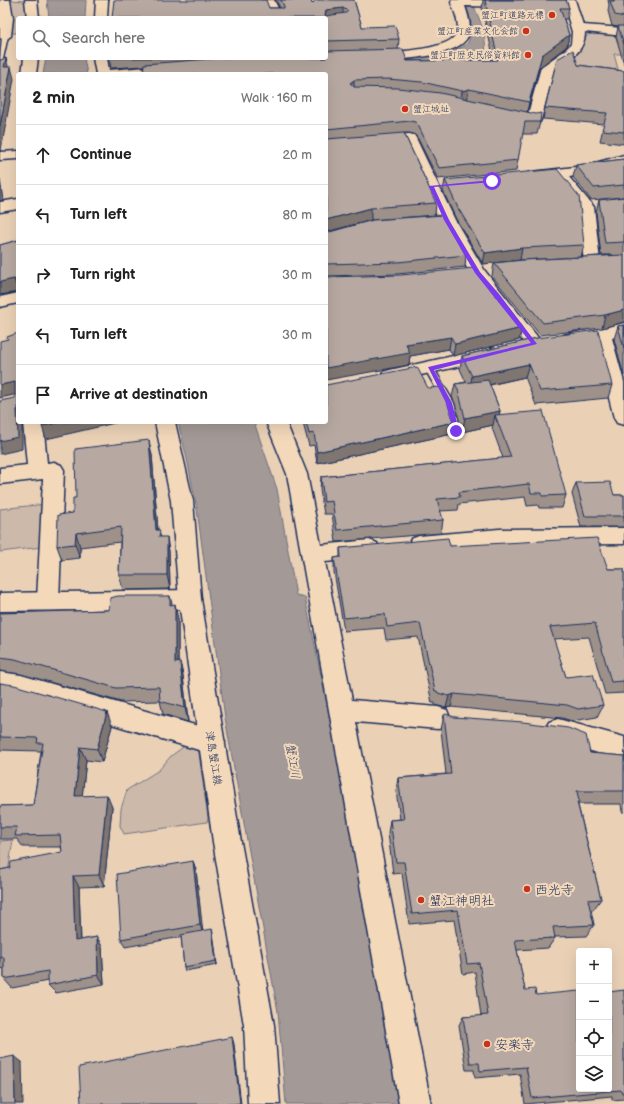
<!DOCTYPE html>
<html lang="en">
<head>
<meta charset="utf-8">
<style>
	body { margin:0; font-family:"Balsamiq Sans","Klee One",sans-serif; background:#f2f2f2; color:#222 }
	.controls { position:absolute; right:12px; bottom:12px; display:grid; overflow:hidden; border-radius:4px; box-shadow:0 4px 16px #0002 }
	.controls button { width:36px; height:36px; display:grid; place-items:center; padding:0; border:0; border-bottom:1px solid #e0e0e0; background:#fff; color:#222; font:20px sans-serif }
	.stop { position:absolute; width:12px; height:12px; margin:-9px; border:3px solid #7c3aed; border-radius:50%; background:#fff }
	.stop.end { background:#7c3aed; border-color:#fff; box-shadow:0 1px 4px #0008 }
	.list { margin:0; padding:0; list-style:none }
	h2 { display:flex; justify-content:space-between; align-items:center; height:52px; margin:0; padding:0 16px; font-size:17px }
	h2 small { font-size:13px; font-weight:400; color:#767676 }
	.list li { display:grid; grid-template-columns:26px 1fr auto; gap:12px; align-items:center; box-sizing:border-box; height:60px; padding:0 16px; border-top:1px solid #e0e0e0 }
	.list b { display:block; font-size:15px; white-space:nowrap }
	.list em { font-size:13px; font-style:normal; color:#767676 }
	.icon { flex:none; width:22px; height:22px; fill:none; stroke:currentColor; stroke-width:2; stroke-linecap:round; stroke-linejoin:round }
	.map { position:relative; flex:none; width:624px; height:1104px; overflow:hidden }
	.search { position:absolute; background:#fff; box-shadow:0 4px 16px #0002; left:16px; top:16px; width:312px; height:44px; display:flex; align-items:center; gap:10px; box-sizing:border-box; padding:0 14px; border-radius:4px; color:#767676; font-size:15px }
	.panel { position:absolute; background:#fff; box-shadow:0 4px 16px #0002; left:16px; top:72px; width:312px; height:352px; border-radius:4px }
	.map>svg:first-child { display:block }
</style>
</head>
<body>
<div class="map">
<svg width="624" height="1104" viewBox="0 0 624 1104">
	<rect width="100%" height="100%" fill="#ead1b6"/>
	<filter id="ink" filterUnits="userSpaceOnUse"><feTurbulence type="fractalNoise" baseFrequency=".025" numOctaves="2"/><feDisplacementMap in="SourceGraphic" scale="8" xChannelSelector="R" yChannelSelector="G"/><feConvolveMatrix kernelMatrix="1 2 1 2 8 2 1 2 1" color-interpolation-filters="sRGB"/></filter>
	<g filter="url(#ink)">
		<!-- green -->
		<g fill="#ccb9a9" stroke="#747484">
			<path d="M10 0 25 1 26 18H18V33H11L14 20Z"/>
			<path d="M594 34 624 36V54H614L621 81 557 68 580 52 587 35Z"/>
			<path d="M46 504 42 547 0 552V509Z"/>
			<path d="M186 745 198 747 208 818 207 822 124 834 120 826 121 809 127 790 159 770 171 756Z"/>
			<path d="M13 840 8 872 0 874V841Z"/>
		</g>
		<!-- water -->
		<g fill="#a39997" stroke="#6d6f80">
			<path d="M47 0H86L85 18H49Z"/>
			<path d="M464 0H473C474 10 480 18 482 27 485 35 488 56 482 62H292C339 61 427 68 467 44 475 28 470 16 464 0Z"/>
			<path d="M46 58H84L87 74H43Z"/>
			<path d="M178 422H254L277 489 296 595 305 597 349 813 402 1104H286L278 1012 225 718 197 509 187 459Z"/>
		</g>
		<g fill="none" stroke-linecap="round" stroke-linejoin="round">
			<!-- stream -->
			<path fill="#6d6f80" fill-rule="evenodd" d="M473 53 505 60V61L501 62 473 55Z"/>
			<!-- service casing -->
			<g stroke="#1b2f5e" stroke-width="3">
				<g id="service">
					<path d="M5 34 8 36 3 59 0 61 2 36Z"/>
					<path d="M430 366 433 367 454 403 461 431 460 433H452L451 431 444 403 425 369Z"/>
				</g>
			</g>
			<!-- minor casing -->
			<g stroke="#1b2f5e" stroke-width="3">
				<g id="minor">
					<path d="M0 0H10L13 18 11 36 5 40 0 38Z"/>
					<path d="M25 0H37L39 18H27Z"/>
					<path d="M96 0H108L107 18H95Z"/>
					<path d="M262 0H274L283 18H271Z"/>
					<path d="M452 0H575L583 25 624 28V36L585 32C585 52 569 60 554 69L541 120 539 123 534 124 507 118 505 115 507 112 512 111 528 114 541 67 564 51 571 44 572 32 565 8 465 6C468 16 473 28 467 38 452 64 354 61 326 61L320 58H326V53C349 53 446 56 456 34 461 25 454 11 451 2Z"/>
					<path d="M24 58H38L36 74H22Z"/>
					<path d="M93 58H107L109 70 173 65 178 66 180 69 178 72 160 74H96Z"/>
					<path d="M409 134 414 135 416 138 455 220 485 271 540 340 543 344 540 348 534 350 528 348 470 273 439 220 404 143 326 149V141Z"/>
					<path d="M18 151V159L0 160V152Z"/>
					<path d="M624 155V164L585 175 569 177 594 207 600 262 598 266 592 267 586 266 584 262 578 208 555 178 531 182 526 180 523 177 526 174 531 172 584 166Z"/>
					<path d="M18 199V209L0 212V202Z"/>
					<path d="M18 293V303L0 307V297Z"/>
					<path d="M624 323V335L612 338 624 382V425L617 423 614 418 595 342 570 345 564 343 561 339 564 335C583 329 604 329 624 323Z"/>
					<path d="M489 348 496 350 498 354 496 358 390 382 383 380 381 376 383 372 390 370Z"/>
					<path d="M23 422H43L47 463 54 462 61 465 64 470 59 601 56 608 48 610 40 608 37 601 43 479 0 484V468L27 465Z"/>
					<path d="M155 422H175L193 501 201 599 198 606 190 608 182 606 179 599 171 501Z"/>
					<path d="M266 422H286L307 474 321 545 369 540 377 543 380 549 377 555 369 558 325 562 352 700 438 707 447 710 450 718 447 726 438 729 356 722 431 1104H399L287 474Z"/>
					<path d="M624 528V544L499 545 419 554 411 551 408 545 411 539 419 536 499 529Z"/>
					<path d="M0 672 21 675 212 730 221 734 225 742 221 750 212 754 21 697 0 694Z"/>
					<path d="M558 719 624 737V761L549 738 545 730 549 722Z"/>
				</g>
			</g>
			<!-- secondary casing -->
			<g stroke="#1b2f5e" stroke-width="3">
				<path id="secondary" d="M190 590 198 592 201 599 241 842 274 1025 280 1104H248L244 1025 213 842 180 609 0 611V593Z"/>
			</g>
			<!-- service -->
			<use href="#service" fill="#f3d8ba" fill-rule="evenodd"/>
			<!-- minor -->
			<use href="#minor" fill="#f3d8ba" fill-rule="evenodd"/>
			<!-- secondary -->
			<use href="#secondary" fill="#f3d8ba" fill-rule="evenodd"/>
		</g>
		<!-- wall -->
		<g fill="#9d918a" stroke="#1b2f5e">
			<path d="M276 0H311L312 4 354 0 362 27 399 39 398 50 407 61 494 60 482 8 483 0H566L569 8 567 19H564L569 35 567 46 540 67 527 112 540 122 537 134H522L516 171 438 179 417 137 414 134 409 133H404L436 203 435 215 371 220 326 232V74L144 66 111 68 109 58H326V18L269 8H280Z"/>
			<path d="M608 0H624V64L616 37 618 27 612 26 608 11 609 5Z"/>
			<path d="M578 65 624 71V144L600 141 604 124 543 119 545 108Z"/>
			<path d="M624 159V197L591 200 573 177 576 165Z"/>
			<path d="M445 180 584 245 581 257 520 260 483 264 456 219 443 191Z"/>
			<path d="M624 197V322L602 328 540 335 492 276 494 263 613 255H601L596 212 599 200Z"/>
			<path d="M326 233 466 255 465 267 397 274 326 276Z"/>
			<path d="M18 240V292L0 295V245Z"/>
			<path d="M326 277 522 328 519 340 453 356 449 349 410 356 409 365Z"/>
			<path d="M624 325V376L614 339 618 326Z"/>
			<path d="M537 338 612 385 608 398 536 405 525 377 490 385 500 411 499 415 566 495 562 508H539L538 505 527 506 525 497 459 504 458 510 440 511 443 520 441 533 336 542 332 514H324L320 490 321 477 503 458 492 428 493 425 462 432 455 403 452 397 455 384 466 382 460 369 462 356Z"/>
			<path d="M297 422H326L452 434 317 463 314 445 309 446 303 423 298 424Z"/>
			<path d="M152 455 158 530 161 537 169 551 170 589 123 590 119 575 120 542 80 547V558L62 560 57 546 73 513 76 498Z"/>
			<path d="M576 483 614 495H624V527H581L572 494Z"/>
			<path d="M450 546 608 569H624V693L605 694 589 637 553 639 566 677 603 705 597 717 572 721 562 718 451 707 446 708 435 705V703H432L418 637 386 640 384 628 344 631 334 572V558L340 557V548Z"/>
			<path d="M170 596 172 604 178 619V663L180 662 183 676 188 722 163 714 160 701 121 702 21 674 0 671V613L109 610Z"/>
			<path d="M0 683 112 726 102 762 86 760 82 796 112 807 104 886 79 887 81 940 97 937 102 947 104 984 56 993 48 985V981L12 988 4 979V968L0 969V870L10 868 62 852 61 847H23L17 839H0V806L33 805 41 752V751L0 750Z"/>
			<path d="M444 715 454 717 590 753 624 756V812H622L621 804H578V805L601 899 593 910H591L594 925 586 936 555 937V938L548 948 517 950 525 990 536 995 579 1089 624 990V1099L612 1100V1096L525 1104 520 1074 475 1078 474 1070H466L459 1025 463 1017 481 1016 475 972 463 974 454 920 409 924 402 873 393 874 388 833 390 820 400 819 396 791 398 778 446 774 441 730Z"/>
			<path d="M193 861 196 870 202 931 213 933 217 965 185 971 184 967 181 937 125 947 121 939Z"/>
		</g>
		<!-- shaded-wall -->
		<g fill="#807671" stroke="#1b2f5e">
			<path d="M343 8V19L325 18 326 10Z"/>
			<path d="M569 35 567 46 540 67 527 113 529 102 542 55Z"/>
			<path d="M6 58 9 70 4 67Z"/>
			<path d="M11 67 14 79 1 150 0 151V126Z"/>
			<path d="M354 80V92L350 83Z"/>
			<path d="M469 89 467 101 461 102 462 91Z"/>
			<path d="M0 179 3 200 0 201Z"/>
			<path d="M371 208V220L326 232V220Z"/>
			<path d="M522 248 520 260 483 264 485 253Z"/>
			<path d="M14 279 18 292 0 295V282Z"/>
			<path d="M624 310V322L602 328 605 315Z"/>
			<path d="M522 328 519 340 453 356 455 344Z"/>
			<path d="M451 337 449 349 410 356 409 365 326 380V368L406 344Z"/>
			<path d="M529 364 525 377 470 389 472 376Z"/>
			<path d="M15 382 18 394 0 398V385Z"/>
			<path d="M18 409V422H22V449L0 454V441Z"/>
			<path d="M500 411 497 422 495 415 493 425 462 432 465 418Z"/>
			<path d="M62 422H119L46 439 42 426Z"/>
			<path d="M298 422H303V423L298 424Z"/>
			<path d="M454 422 452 434 317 463V452Z"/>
			<path d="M149 440 152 455 159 545 156 530Z"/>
			<path d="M76 533 80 547V558L75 544Z"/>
			<path d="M167 537 169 551 170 589 167 575Z"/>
			<path d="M175 604 178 619V677L175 663Z"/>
			<path d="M180 662 183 676 188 722 185 708Z"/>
			<path d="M454 694 451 707 446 708 449 696Z"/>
			<path d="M107 712 112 726 102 762 97 749Z"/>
			<path d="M80 747 86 760 81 808 75 796Z"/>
			<path d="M107 795 112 807 104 886 99 875Z"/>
			<path d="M193 861 196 870 203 933 200 925Z"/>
			<path d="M73 876 79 887 81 950 75 941Z"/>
			<path d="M212 929 213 933 217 965 216 961Z"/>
			<path d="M97 937 102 947 104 984 98 975Z"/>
			<path d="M232 1037 234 1044 241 1104H240V1103Z"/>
			<path d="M14 1056 22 1062 23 1104H15Z"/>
		</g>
		<!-- building -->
		<g fill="#b7a9a1" stroke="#1b2f5e" fill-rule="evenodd">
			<path d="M114 0H266L269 8H284V6L281 0H311L312 4 316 0H354L362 27 395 26 399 39 326 41V18H112ZM343 8 348 11 346 13 325 16 326 10Z"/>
			<path d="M485 0H566L569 8H560L569 35 542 55 529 102 469 89 462 91 422 82 388 79 354 80 350 83 354 87 398 88 440 93 536 114 541 113 540 122H525L518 160 439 168 418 125 415 122 410 121 326 129V74H143L144 64 223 58H326V51L403 49 407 61 498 60Z"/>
			<path d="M614 0H624V17L615 15 610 1H614Z"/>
			<path d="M618 26H624V44Z"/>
			<path d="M573 50 578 65 624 71V132L602 130 607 113 545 108 557 59Z"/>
			<path d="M6 58 4 67H11L0 126V60Z"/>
			<path d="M404 133 436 203 371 208 326 220V137V139Z"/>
			<path d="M624 159V185L594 188 576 165Z"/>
			<path d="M557 169 579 196 584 245 522 248 485 253 458 208 445 180Z"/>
			<path d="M624 197V242L605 243 599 200Z"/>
			<path d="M443 215 466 255 398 262 326 264V266V233L373 220Z"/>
			<path d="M18 240V281L14 279 0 282V245Z"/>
			<path d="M624 255V310L605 315 543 323 494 263 523 260Z"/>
			<path d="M474 268 522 328 455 344 451 337 406 344 410 353 326 368V277L401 275Z"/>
			<path d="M624 325V348L618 326Z"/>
			<path d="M598 330 612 385 540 391 529 364 472 376 462 356 537 338Z"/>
			<path d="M18 333V409L17 410 18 437 0 441V401L15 398V382L0 385V341L8 339 7 337Z"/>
			<path d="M417 367 428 388 442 387 454 422 317 452 314 433 309 434 306 422H326V385Z"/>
			<path d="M488 380 500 411 465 418 458 389 455 384Z"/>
			<path d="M543 411 566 495 542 496V493H531L529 484 459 492 460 497 437 499 443 520 337 530 332 501 324 502 321 477 511 457 495 415Z"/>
			<path d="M42 422H62L42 426Z"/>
			<path d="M149 440 156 530H160L159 537H167V575H119L121 527 76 533 75 544 57 546 58 515 73 513V498H76L75 449Z"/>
			<path d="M610 482 614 495H624V516H585L576 483Z"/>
			<path d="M448 538 450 546 597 538 608 569H624V681L611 682 595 623 550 627 566 677 593 674 603 705 578 709 567 705 454 694 449 696 438 693 437 691H435L420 623 387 627 385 614 344 618 334 558 341 557 340 548Z"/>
			<path d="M118 596H170V605L175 604V663L180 662 185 708 160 701 159 687 116 688 15 659 0 657V613L109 610 110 598Z"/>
			<path d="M0 683 14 685 107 712 97 749 80 747 75 796 107 795 99 875 73 876 75 941 97 937 98 975 48 985V971L4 979V957L0 958V870L10 868 11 862 62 852 60 835 15 836 17 827H0V806L33 805 43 743H37L38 738 0 737Z"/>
			<path d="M446 714 454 717 523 722 568 728 586 735 590 753 624 756V791H577L579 802H577L601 899 588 900 594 925 553 927 555 938 515 940 525 990 535 989 536 995 579 991V1089H609V992L624 990V1093H622L621 1090 532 1098 526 1067 480 1071 479 1063H470L463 1017 488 1015 479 963 467 964 458 910 412 914 404 862H396L390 820 404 819 398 778 451 774 444 715Z"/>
			<path d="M193 861 200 925 121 939 117 874Z"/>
			<path d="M212 929 216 961 184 967 181 935Z"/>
			<path d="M232 1037 240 1103 233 1104H81L79 1067Z"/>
			<path d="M14 1056 15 1104H0V1059Z"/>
		</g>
	</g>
	<!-- route -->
	<path fill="#7c3aed" d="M492 180 493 182 434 187 449 220 480 272 499 294 537 344 434 370 452 403 459 431 456 433 453 431 446 403 428 367 531 343 475 273 444 220 429 186Z"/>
	<!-- markers -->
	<g fill="#c8321e" stroke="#f3d8ba" stroke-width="1.5">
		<circle cx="552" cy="15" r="4"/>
		<circle cx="526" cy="31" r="4"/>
		<circle cx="528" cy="55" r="4"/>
		<circle cx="405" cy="109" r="4"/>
		<circle cx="527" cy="889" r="4"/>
		<circle cx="421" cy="900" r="4"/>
		<circle cx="487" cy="1044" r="4"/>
	</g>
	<g text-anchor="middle" stroke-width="4" stroke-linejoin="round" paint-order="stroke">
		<!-- far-poi labels -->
		<g font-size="9" fill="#1b2f5e" stroke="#f3d8ba" text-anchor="end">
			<text x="544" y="18">蟹江町道路元標</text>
			<text x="518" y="34">蟹江町産業文化会館</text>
			<text x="520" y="58">蟹江町歴史民俗資料館</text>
			<text x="413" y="112" text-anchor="start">蟹江城址</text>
		</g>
		<!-- street labels -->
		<g font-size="11" fill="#1b2f5e" stroke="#f3d8ba">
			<text transform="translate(214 758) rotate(81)" y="4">津島蟹江線</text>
		</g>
		<!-- water labels -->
		<g font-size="12" font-style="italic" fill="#364469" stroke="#f3d8ba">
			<text transform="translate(293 761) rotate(80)" y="4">蟹江川</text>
		</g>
		<!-- near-poi labels -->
		<g font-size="13" fill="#1b2f5e" stroke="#f3d8ba" text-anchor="start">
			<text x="535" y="894">西光寺</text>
			<text x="429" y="905">蟹江神明社</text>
			<text x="495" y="1049">安楽寺</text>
		</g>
	</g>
</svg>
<div class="controls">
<button>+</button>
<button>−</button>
<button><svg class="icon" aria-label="locate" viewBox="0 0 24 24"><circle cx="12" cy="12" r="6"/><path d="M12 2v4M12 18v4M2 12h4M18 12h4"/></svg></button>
<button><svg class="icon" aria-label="layers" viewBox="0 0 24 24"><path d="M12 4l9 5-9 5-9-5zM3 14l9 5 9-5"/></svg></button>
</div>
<div class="stop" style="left:492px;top:181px"></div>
<div class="stop end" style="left:456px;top:431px"></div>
<div class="search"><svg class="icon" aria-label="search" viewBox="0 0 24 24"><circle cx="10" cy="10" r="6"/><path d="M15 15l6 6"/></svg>Search here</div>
<section class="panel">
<h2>2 min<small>Walk · 160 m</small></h2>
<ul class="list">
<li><svg class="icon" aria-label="ahead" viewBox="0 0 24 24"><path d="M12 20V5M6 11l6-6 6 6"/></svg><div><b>Continue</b></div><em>20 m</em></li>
<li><svg class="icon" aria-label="left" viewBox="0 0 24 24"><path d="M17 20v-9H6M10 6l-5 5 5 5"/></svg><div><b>Turn left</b></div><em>80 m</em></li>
<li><svg class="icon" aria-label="right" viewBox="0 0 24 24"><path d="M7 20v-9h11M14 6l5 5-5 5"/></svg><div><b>Turn right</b></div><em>30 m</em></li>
<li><svg class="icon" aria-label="left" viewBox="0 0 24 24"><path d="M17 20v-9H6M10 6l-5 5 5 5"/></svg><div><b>Turn left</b></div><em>30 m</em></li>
<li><svg class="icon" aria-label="arrive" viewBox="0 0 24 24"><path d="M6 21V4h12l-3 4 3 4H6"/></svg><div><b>Arrive at destination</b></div></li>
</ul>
</section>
</div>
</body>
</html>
